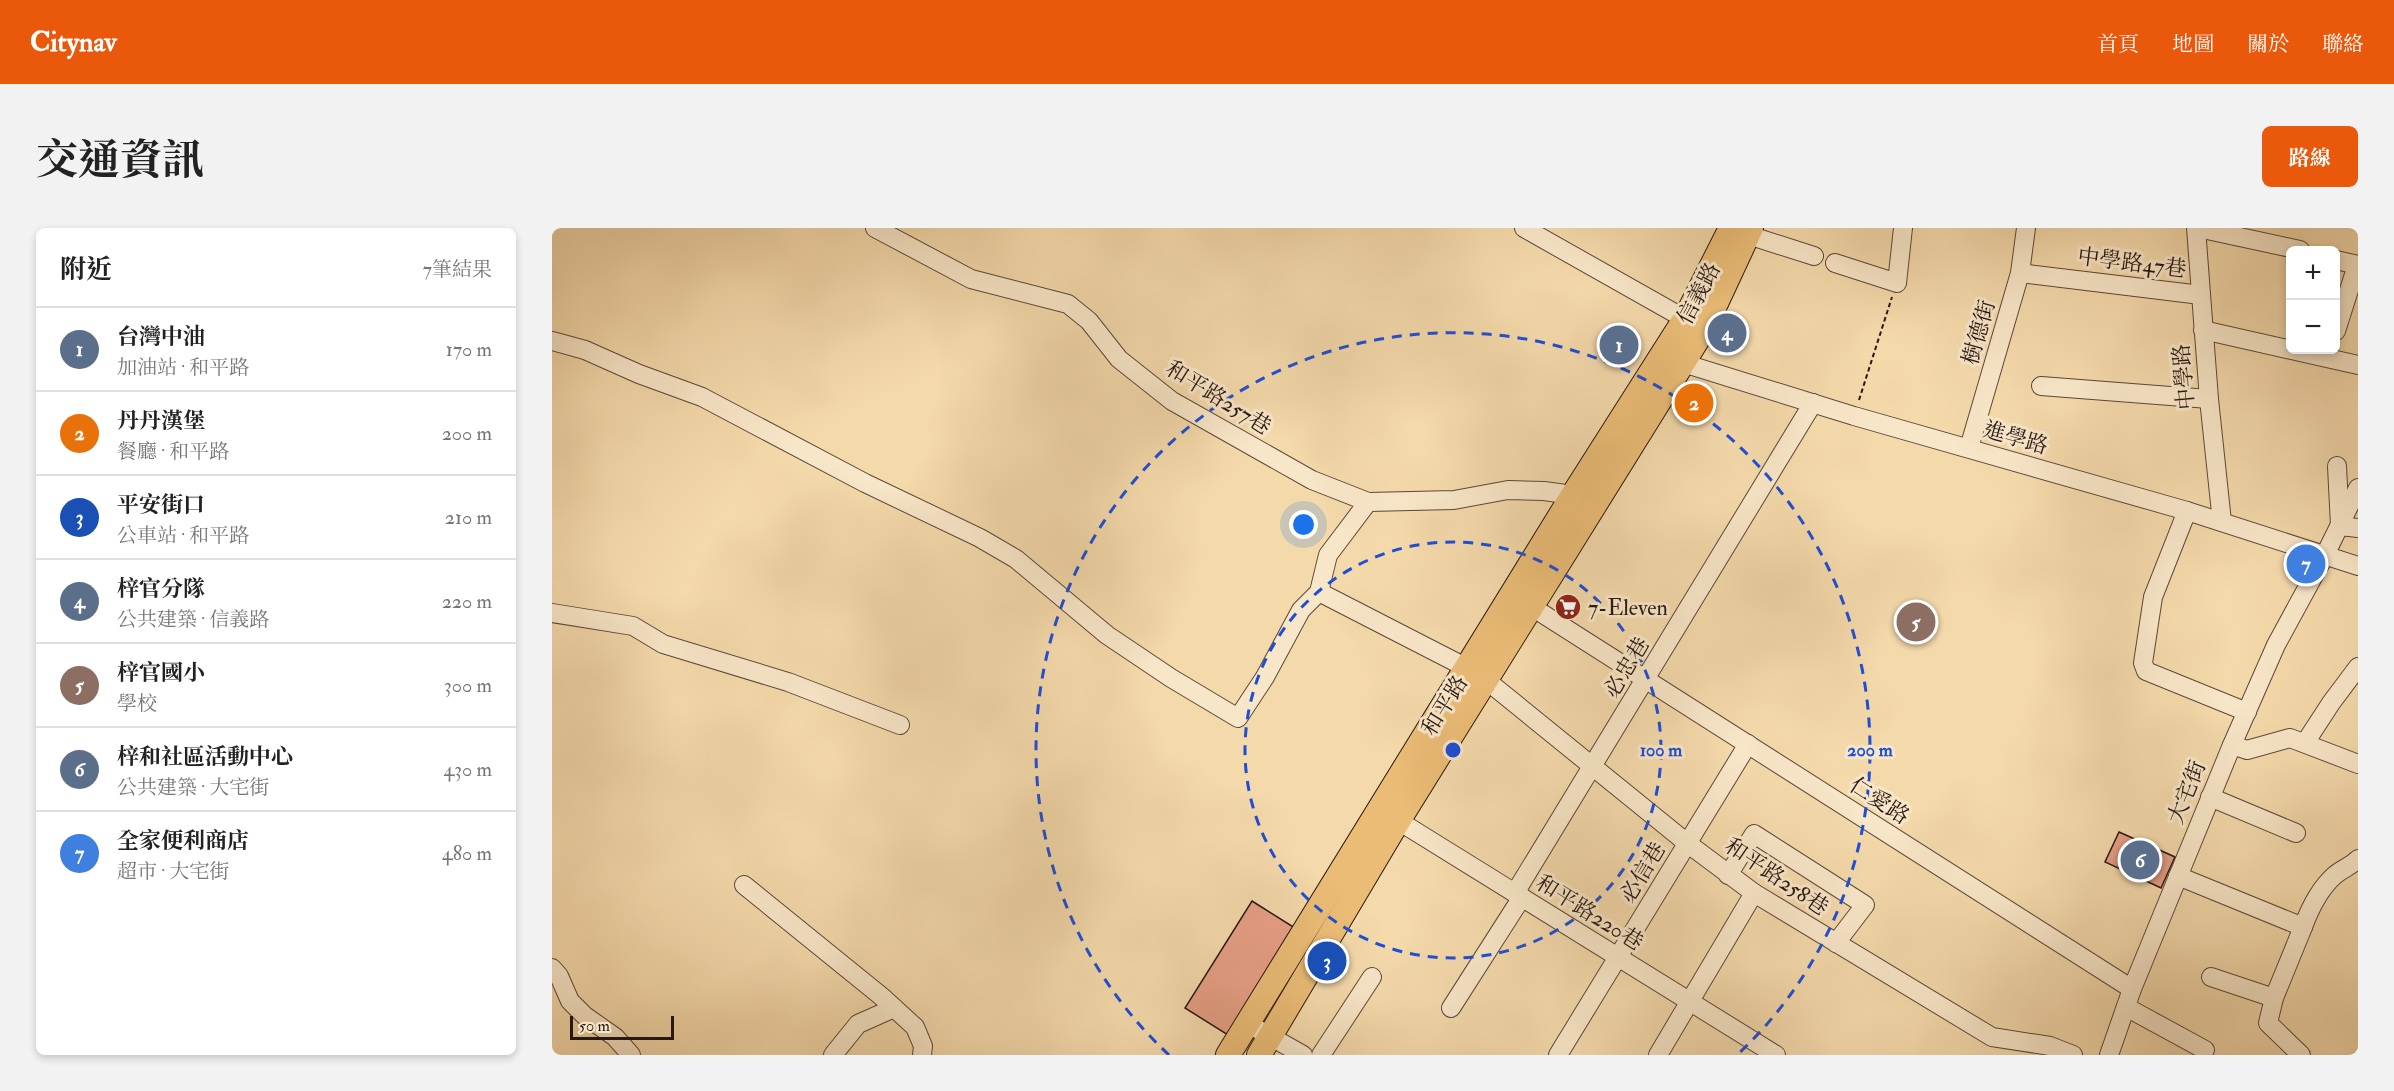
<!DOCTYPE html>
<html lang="zh-TW">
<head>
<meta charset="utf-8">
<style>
	body { margin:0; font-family:"IM FELL Double Pica","Noto Serif TC",serif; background:#f2f2f2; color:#222 }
	.controls { position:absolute; right:18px; top:18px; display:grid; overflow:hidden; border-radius:9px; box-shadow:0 3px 9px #0003 }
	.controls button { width:54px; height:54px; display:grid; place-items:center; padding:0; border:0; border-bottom:2px solid #e0e0e0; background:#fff; color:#222; font:30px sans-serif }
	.scale { position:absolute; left:18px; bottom:15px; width:104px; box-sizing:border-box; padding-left:6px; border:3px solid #281812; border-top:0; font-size:16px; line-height:21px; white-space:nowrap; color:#281812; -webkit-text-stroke:4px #f8e6c8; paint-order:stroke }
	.you { position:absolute; left:752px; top:297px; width:21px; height:21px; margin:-15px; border:4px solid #fff; border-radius:50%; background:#1a73e8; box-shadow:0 0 0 9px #1a73e833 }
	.badge { display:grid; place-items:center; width:39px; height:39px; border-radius:50%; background:#ea580c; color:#fff; font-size:20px; font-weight:700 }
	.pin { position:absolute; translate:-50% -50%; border:3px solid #fff; box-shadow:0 2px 6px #0006 }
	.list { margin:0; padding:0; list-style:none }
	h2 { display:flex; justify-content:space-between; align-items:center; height:78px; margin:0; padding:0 24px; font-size:26px }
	h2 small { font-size:20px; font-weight:400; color:#767676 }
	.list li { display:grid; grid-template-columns:39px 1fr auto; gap:18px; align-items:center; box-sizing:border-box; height:84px; padding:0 24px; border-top:2px solid #e0e0e0 }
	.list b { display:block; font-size:22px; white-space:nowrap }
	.list p { margin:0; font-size:20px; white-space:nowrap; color:#767676 }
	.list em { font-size:20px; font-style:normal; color:#767676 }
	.map { position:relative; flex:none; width:1806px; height:827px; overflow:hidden; border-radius:9px }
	header { display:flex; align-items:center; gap:36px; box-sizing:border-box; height:84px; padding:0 30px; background:#ea580c; color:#fff }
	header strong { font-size:28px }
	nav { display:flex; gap:33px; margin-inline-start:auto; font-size:21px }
	.intro { display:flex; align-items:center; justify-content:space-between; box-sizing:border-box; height:144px; padding:0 36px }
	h1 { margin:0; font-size:42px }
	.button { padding:15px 27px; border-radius:9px; background:#ea580c; color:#fff; font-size:21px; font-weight:700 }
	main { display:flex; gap:36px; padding:0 36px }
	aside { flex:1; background:#fff; border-radius:9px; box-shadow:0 3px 9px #0003 }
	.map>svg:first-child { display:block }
</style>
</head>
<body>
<header>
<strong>Citynav</strong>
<nav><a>首頁</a><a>地圖</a><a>關於</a><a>聯絡</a></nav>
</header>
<div class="intro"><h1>交通資訊</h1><a class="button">路線</a></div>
<main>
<aside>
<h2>附近<small>7筆結果</small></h2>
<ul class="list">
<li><span class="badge" style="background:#5c6f8a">1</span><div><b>台灣中油</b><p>加油站 · 和平路</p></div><em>170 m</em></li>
<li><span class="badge" style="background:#e8710a">2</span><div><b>丹丹漢堡</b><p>餐廳 · 和平路</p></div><em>200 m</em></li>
<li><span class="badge" style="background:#1a4fb4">3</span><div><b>平安街口</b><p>公車站 · 和平路</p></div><em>210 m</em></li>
<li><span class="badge" style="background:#5c6f8a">4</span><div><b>梓官分隊</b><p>公共建築 · 信義路</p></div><em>220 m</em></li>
<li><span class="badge" style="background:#8d6e63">5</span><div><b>梓官國小</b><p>學校</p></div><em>300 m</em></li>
<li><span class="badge" style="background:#5c6f8a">6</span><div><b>梓和社區活動中心</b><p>公共建築 · 大宅街</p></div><em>430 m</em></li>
<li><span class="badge" style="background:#3f7fe0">7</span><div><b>全家便利商店</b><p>超市 · 大宅街</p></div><em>480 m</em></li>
</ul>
</aside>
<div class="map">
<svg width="1806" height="827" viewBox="0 0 1806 827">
	<rect width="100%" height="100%" fill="#f4d9ab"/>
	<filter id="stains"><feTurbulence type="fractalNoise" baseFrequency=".00333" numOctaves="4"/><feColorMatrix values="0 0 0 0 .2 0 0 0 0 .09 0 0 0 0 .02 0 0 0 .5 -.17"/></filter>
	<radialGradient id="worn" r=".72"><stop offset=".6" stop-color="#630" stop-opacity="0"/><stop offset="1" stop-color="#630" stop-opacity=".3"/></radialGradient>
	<!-- building -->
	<g fill="#e79f86" stroke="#281812" stroke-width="1.5">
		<path d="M1567 604 1623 629 1609 660 1553 634Z"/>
		<path d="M700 673 743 700 676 807 633 780Z"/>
	</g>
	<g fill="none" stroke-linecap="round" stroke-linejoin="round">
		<!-- minor casing -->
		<g stroke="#5b4838" stroke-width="20">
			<g id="minor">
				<path d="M323 0 419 51 516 76 537 93 567 131 620 173 760 252 816 274 902 272 956 262 992 263 1021 267"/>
				<path d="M972 0 1142 96"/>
				<path d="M1644 0 1657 171 1670 294"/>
				<path d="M1646 0 1748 22"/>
				<path d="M1196 7 1262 28"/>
				<path d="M1784 32 1806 37"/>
				<path d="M1283 35 1345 55 1351 0"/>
				<path d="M1468 45 1649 67"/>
				<path d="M1651 102 1806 137"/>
				<path d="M1784 103 1805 37"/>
				<path d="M0 113 33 122 87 146 150 169 313 255 428 310 464 331 555 407 619 450 686 490 713 449 749 382 767 364 776 327 816 274"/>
				<path d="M1121 132 1302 188 1635 283 1806 338"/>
				<path d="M1489 158 1657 171"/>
				<path d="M1417 220 1468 45 1474 0"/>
				<path d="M1785 238 1788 298 1806 300"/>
				<path d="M1635 283 1601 369 1591 435 1594 443 1695 484"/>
				<path d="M767 364 915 440"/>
				<path d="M969 372 1580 761"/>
				<path d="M0 385 81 398 111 416 236 454 348 497"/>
				<path d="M934 452 1135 615 1202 665 1440 809 1498 818 1521 827"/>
				<path d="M1753 515 1779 475 1806 439"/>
				<path d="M1680 517 1695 522 1738 510 1806 536"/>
				<path d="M1658 569 1744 605"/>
				<path d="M837 587 1224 827"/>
				<path d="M1176 647 1202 606 1313 677 1284 715"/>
				<path d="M1626 648 1751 699 1722 770 1716 795 1749 827"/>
				<path d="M192 657 329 768 363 799 371 818 370 827"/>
				<path d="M963 665 1261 175"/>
				<path d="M1751 699C1758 680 1767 661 1783 647 1790 641 1799 638 1806 631"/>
				<path d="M0 740 7 748 18 773 33 788 63 809 79 827"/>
				<path d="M1659 749 1722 770"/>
				<path d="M1574 779 1653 822"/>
				<path d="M899 780 970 669"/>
				<path d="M707 802 751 827"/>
				<path d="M281 827 306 796 342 780"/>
				<path d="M769 827 820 749"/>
				<path d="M1006 827 1196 516"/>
				<path d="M1106 827 1202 665"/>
				<path d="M1557 827 1580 761 1680 517 1724 417 1773 327 1806 260"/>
			</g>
		</g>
		<!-- major casing -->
		<g stroke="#281812" stroke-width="26">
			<g id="major">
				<path d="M676 827 1021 267 1133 91 1179 0"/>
				<path d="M707 827 846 593 1152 101 1199 0"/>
			</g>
		</g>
		<!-- path -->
		<path stroke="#281812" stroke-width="2" stroke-dasharray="4.5 3" stroke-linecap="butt" d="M1307 172 1340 69"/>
		<!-- minor -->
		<use href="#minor" stroke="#f8e6c8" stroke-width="18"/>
		<!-- major -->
		<use href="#major" stroke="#eabc76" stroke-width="24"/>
	</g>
	<!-- distance rings -->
	<g fill="none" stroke="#1d4ed8" stroke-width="3" stroke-dasharray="10 8">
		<circle cx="901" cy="522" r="208"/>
		<path d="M617 827A417 417 0 1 1 1185 827"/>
	</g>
	<!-- icons -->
	<defs>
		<g id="supermarket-disc" transform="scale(1.35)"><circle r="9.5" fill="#8f2418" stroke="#f8e6c8"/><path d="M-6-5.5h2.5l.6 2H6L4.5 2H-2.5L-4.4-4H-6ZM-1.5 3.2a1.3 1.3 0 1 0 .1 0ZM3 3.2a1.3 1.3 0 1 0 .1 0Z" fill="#fff"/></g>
	</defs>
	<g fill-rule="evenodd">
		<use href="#supermarket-disc" x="1016" y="379"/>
	</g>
	<g text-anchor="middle" stroke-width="6" stroke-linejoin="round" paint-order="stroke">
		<!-- street labels -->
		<g font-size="22" fill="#281812" stroke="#f8e6c8">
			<text transform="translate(1580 34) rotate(7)" y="8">中學路47巷</text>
			<text transform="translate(1146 65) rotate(-62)" y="8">信義路</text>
			<text transform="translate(1426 104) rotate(-74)" y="8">樹德街</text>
			<text transform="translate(1631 149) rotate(-95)" y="8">中學路</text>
			<text transform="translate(667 169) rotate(32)" y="8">和平路257巷</text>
			<text transform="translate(1464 209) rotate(16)" y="8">進學路</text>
			<text transform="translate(1074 439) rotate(-59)" y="8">必忠巷</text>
			<text transform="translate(892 477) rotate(-58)" y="8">和平路</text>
			<text transform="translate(1634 564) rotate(-68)" y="8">大宅街</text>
			<text transform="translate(1328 572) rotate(33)" y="8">仁愛路</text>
			<text transform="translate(1090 644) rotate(-59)" y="8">必信巷</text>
			<text transform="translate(1225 648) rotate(34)" y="8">和平路258巷</text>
			<text transform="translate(1038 684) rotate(32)" y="8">和平路220巷</text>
		</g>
		<!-- poi labels -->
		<g font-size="22" fill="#281812" stroke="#f8e6c8" text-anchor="start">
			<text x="1036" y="387">7-Eleven</text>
		</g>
	</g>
	<circle cx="901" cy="522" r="9" fill="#1d4ed8" stroke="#f8e6c8" stroke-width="3"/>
	<g font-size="18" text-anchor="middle" font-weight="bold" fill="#1d4ed8" stroke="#f8e6c8" stroke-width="6" stroke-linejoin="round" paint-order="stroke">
		<text x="1109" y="528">100 m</text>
		<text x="1318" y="528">200 m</text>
	</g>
	<rect width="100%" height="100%" filter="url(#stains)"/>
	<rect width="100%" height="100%" fill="url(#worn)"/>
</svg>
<div class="controls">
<button>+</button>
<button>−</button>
</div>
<div class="scale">50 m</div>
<div class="you"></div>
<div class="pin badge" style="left:1067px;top:117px;background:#5c6f8a">1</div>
<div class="pin badge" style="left:1142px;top:175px;background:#e8710a">2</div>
<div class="pin badge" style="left:775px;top:733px;background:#1a4fb4">3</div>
<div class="pin badge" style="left:1175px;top:105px;background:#5c6f8a">4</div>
<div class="pin badge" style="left:1364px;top:394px;background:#8d6e63">5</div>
<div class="pin badge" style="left:1588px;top:632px;background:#5c6f8a">6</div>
<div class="pin badge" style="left:1754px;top:336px;background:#3f7fe0">7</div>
</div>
</main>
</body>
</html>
